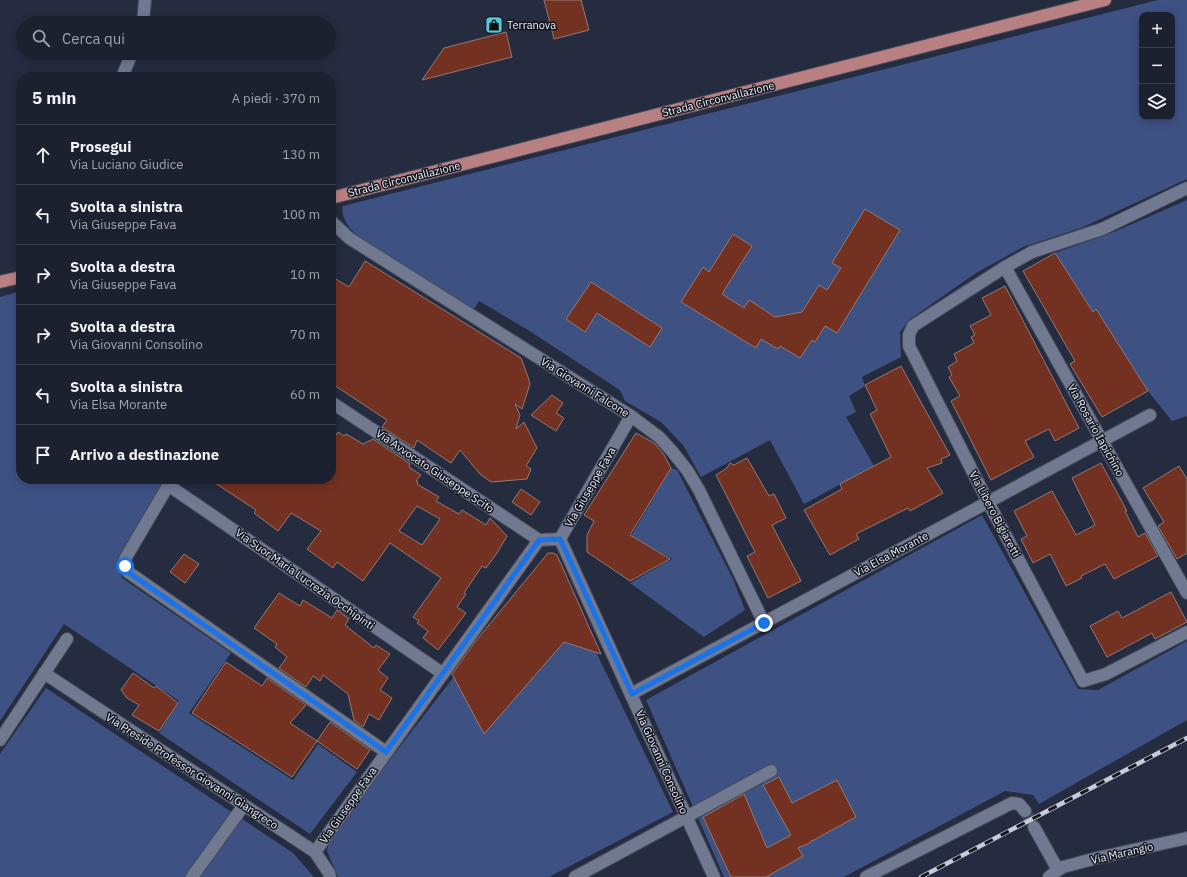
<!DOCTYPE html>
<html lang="it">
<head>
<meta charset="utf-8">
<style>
	body { margin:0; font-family:"IBM Plex Sans",sans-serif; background:#252938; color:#f1f3f6 }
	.controls { position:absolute; right:12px; top:12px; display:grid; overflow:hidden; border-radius:8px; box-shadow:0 2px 10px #0003 }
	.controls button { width:36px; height:36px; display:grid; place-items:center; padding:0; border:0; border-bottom:1px solid #3a3e4c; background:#1c2130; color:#f1f3f6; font:20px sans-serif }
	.stop { position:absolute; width:12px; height:12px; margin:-9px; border:3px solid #1a73e8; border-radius:50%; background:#fff }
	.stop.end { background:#1a73e8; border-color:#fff; box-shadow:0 1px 4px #0008 }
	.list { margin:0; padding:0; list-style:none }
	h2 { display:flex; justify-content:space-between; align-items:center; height:52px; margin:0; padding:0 16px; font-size:17px }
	h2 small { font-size:13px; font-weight:400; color:#a0a3ab }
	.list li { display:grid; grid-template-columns:26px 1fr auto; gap:12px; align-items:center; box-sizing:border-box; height:60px; padding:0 16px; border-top:1px solid #3a3e4c }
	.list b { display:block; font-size:15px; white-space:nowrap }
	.list p { margin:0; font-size:13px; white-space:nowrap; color:#a0a3ab }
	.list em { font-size:13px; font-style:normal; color:#a0a3ab }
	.icon { flex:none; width:22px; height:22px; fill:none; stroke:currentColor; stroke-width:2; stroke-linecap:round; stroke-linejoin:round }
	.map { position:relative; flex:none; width:1187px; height:877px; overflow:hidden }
	.search { position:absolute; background:#1c2130; box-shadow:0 2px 10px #0003; left:16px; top:16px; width:320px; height:44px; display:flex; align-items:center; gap:10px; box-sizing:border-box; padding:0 14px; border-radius:22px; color:#a0a3ab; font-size:15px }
	.panel { position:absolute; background:#1c2130; box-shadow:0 2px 10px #0003; left:16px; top:72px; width:320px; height:412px; border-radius:16px }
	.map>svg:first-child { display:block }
</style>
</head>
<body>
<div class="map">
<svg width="1187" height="877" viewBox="0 0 1187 877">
	<rect width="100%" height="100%" fill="#252c40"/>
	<!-- green -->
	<g fill="#3e5183" fill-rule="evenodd">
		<path d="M1158 0H1187V179L1081 228 1023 247 976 273 909 320 900 332 901 357 862 377 865 386 849 396 856 412 846 417 874 466 804 504 770 440 701 477 683 445 661 422 625 401 620 390 528 330 479 301 474 309 358 237C350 228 340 218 343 206ZM1142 15H1172V117H1142Z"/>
		<path d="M1187 200V416L1172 421 1148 391 1096 310 1093 312 1055 253 1116 231Z"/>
		<path d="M21 291V479H167L121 553 119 566 122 578 231 653 189 713 293 780 318 744 357 772 310 834 159 733 179 701 64 624 0 721V297Z"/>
		<path d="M671 468 677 470 733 579 745 610 704 637 630 583 672 559 631 536Z"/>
		<path d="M982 515 1078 689 1098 690 1187 641V720L1039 804 1033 795 1005 791 844 877H724L646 700Z"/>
		<path d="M549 554 673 812 549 877H338L327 851 329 841 343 820Z"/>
		<path d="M46 688 293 853 314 877H0V754Z"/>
	</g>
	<!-- building -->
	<g fill="#733121" stroke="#957871" fill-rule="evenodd">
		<path d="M544 0H581L589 30 554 39Z"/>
		<path d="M506 32 512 57 422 80 444 48Z"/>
		<path d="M865 209 900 230 837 333 825 326 815 342 812 340 800 358 780 346 778 349 761 339 756 348 681 302 703 267 709 272 733 234 752 246 722 294 744 308 749 300 775 317 802 312 819 285 827 290 841 268 832 263Z"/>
		<path d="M1055 253 1093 312 1096 309 1148 391 1102 417 1070 364 1075 361 1023 271Z"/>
		<path d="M365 261 521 358 528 377 530 384 522 409 515 404 520 415 516 429 524 422 537 448 526 466 531 469 527 479 491 482 480 474 460 450 451 463 417 440 414 448 382 427 387 420 331 383V276L349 287Z"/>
		<path d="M591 282 662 328 650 347 597 313 585 332 566 319Z"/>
		<path d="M1005 286 1079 428 1055 441 1049 429 1025 441 1034 457 991 480 951 401 960 396 949 377 952 375 948 367 957 361 954 354 974 343 971 337 975 335 970 326 991 315 982 298Z"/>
		<path d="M901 366 950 455 941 459 942 463 927 468 943 493 910 511 908 508 856 534 859 539 830 555 804 510 842 489 840 484 891 457 870 414 877 410 865 385Z"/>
		<path d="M552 395 563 403 556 413 564 418 556 431 531 415Z"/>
		<path d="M338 432 344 436 346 434 363 444 373 439 410 464 409 467 421 475 416 481 418 482 417 484 439 497 436 501 459 514 462 510 486 525 490 518 507 536 497 553 486 568 482 566 464 593 466 594 457 607 466 613 438 650 423 638 428 631 417 623 419 621 413 617 441 578 390 543 363 581 337 562 333 568 307 549 321 531 291 513 278 531 254 513 256 510 209 479H331V444ZM417 506 440 519 422 545 399 531Z"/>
		<path d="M636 433 654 443 663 453 671 468 630 535 670 559 630 581 587 552V535L594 521 584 515Z"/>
		<path d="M747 458 769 496 774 494 786 518 772 525 801 581 768 598 747 556 755 552 716 475 727 468 730 463 734 465Z"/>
		<path d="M1101 463 1127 511H1125L1138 537 1145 533 1158 556 1114 579 1105 564 1081 576 1082 578 1066 586 1050 554 1033 563 1021 539 1027 536 1014 511 1052 491 1076 535 1095 525 1072 478Z"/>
		<path d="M1179 466 1187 479V553L1177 559 1158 526 1164 522 1143 488Z"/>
		<path d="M521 489 540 502 531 515 512 502Z"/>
		<path d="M548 553H553L557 555 601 654 564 642 484 734 452 674 475 642Z"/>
		<path d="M184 554 199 564 185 583 170 572Z"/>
		<path d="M1171 592 1187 622 1155 639 1152 633 1107 657 1090 626 1118 611 1122 618Z"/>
		<path d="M279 593 300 606 303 600 332 618 337 610 349 619 345 625 374 648 376 645 390 654 378 670 388 678 380 690 392 698 379 720 369 714 363 727 354 720 348 694 323 675 320 681 313 676 306 687 279 668 287 657 275 647 277 644 254 628Z"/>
		<path d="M226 662 262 686 267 678 306 705 290 723 317 741 292 777 226 734 192 713Z"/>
		<path d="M133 673 154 688 156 686 178 703 159 731 132 715 139 705 127 698 121 690Z"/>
		<path d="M330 722 370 750 357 769 317 741Z"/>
		<path d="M779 777 792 803 837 780 856 817 810 842V843L798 848 803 856 766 877H731L703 817 744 794 767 848 791 835 763 785Z"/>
	</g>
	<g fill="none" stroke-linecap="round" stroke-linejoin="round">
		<!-- minor-tunnel -->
		<path stroke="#434a5c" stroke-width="12" stroke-dasharray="12 6" stroke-linecap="butt" d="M1025 811 1034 827"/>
		<!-- minor casing -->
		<g stroke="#444a5a" stroke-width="14">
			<g id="minor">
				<path d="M143 23 145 0"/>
				<path d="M122 77 132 53"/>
				<path d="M1187 188 1102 229 1032 252 1005 267 913 326 909 335V346L988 502 1083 681 1106 674 1187 632"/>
				<path d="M331 221 349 238 631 416 659 437 671 450 687 470 699 490 764 623"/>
				<path d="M1005 267 1187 593"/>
				<path d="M331 402 539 540"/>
				<path d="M172 479 125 559V566L128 572 386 752"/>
				<path d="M168 485 442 673"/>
				<path d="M560 539 714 877"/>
				<path d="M44 673 315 852 329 873 330 877"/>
				<path d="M631 694 1150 415"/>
				<path d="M0 740 67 639"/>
				<path d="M1034 827 1058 870"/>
				<path d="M315 852 539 540 560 539 631 416"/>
				<path d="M192 877 244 805"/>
				<path d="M575 877 771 771"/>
				<path d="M866 877 1012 803 1019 804 1025 811"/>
			</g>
		</g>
		<!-- tertiary casing -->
		<g stroke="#444a5a" stroke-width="14">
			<path id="tertiary" d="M1049 877 1058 870 1063 867 1097 858 1187 838"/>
		</g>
		<!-- primary casing -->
		<g stroke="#444a5a" stroke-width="14">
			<g id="primary">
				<path d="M331 198 1105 0"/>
				<path d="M0 282 21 277"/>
			</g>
		</g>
		<!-- minor -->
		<use href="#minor" stroke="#707990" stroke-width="12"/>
		<!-- tertiary -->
		<use href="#tertiary" stroke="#707990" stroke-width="12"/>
		<!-- primary -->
		<use href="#primary" stroke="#b98082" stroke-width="12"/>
		<!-- rail casing -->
		<g stroke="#c7ccd9" stroke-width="4.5">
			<path id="rail" d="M921 877 1187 738"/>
		</g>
		<!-- rail -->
		<use href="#rail" stroke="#12151e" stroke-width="3" stroke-dasharray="9" stroke-linecap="butt"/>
	</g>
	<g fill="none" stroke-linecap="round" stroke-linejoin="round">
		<!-- route -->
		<path stroke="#1a73e8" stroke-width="5" d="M125 566 128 572 386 752 539 540 560 539 632 694 764 623"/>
	</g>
	<!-- icons -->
	<defs>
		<g id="shop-square" transform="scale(0.9)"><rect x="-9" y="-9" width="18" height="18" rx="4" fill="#54cade" stroke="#12151e"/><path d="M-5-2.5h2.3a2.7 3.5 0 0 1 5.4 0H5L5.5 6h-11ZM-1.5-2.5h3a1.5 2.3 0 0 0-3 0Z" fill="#111"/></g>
	</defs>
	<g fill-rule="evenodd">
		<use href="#shop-square" x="494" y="25"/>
	</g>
	<g text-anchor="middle" stroke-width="3" stroke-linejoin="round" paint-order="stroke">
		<!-- poi labels -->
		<g font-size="11" fill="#eff3fe" stroke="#12151e" text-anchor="start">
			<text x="507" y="29">Terranova</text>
		</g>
		<!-- street labels -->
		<g font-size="11" fill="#eff3fe" stroke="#12151e">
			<text transform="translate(718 99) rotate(-14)" y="4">Strada Circonvallazione</text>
			<text transform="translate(404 179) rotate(-14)" y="4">Strada Circonvallazione</text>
			<text transform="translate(585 387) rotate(32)" y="4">Via Giovanni Falcone</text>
			<text transform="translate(1096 430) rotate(61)" y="4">Via Rosario Iapichino</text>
			<text transform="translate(435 471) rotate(34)" y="4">Via Avvocato Giuseppe Scifo</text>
			<text transform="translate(590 487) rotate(-60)" y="4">Via Giuseppe Fava</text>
			<text transform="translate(995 514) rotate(62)" y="4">Via Libero Bigiaretti</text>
			<text transform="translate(891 554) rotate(-28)" y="4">Via Elsa Morante</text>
			<text transform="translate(305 579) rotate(35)" y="4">Via Suor Maria Lucrezia Occhipinti</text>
			<text transform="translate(662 762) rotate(66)" y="4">Via Giovanni Consolino</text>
			<text transform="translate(192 771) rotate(33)" y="4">Via Preside Professor Giovanni Giangreco</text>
			<text transform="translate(348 805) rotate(-55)" y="4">Via Giuseppe Fava</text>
			<text transform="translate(1122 853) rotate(-13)" y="4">Via Marangio</text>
		</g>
	</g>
</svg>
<div class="controls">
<button>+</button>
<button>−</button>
<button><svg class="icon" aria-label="layers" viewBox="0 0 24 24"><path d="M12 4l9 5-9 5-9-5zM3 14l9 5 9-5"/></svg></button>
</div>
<div class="stop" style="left:125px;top:566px"></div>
<div class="stop end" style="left:764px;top:623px"></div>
<div class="search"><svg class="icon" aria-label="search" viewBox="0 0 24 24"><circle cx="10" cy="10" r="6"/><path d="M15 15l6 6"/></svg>Cerca qui</div>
<section class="panel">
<h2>5 min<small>A piedi · 370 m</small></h2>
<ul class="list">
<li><svg class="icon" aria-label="ahead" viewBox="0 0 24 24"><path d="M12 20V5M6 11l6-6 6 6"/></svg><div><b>Prosegui</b><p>Via Luciano Giudice</p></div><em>130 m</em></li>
<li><svg class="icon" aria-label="left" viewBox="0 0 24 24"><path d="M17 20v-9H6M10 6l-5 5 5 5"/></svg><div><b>Svolta a sinistra</b><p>Via Giuseppe Fava</p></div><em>100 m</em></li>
<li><svg class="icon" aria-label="right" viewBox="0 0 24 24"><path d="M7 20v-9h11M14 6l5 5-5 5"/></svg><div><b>Svolta a destra</b><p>Via Giuseppe Fava</p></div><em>10 m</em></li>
<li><svg class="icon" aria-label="right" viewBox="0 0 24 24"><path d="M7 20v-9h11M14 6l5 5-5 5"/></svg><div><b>Svolta a destra</b><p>Via Giovanni Consolino</p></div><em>70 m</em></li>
<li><svg class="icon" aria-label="left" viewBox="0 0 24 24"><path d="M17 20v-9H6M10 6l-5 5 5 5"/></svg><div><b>Svolta a sinistra</b><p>Via Elsa Morante</p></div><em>60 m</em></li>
<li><svg class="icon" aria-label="arrive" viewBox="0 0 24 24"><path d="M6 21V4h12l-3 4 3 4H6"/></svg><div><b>Arrivo a destinazione</b></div></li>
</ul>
</section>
</div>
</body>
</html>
